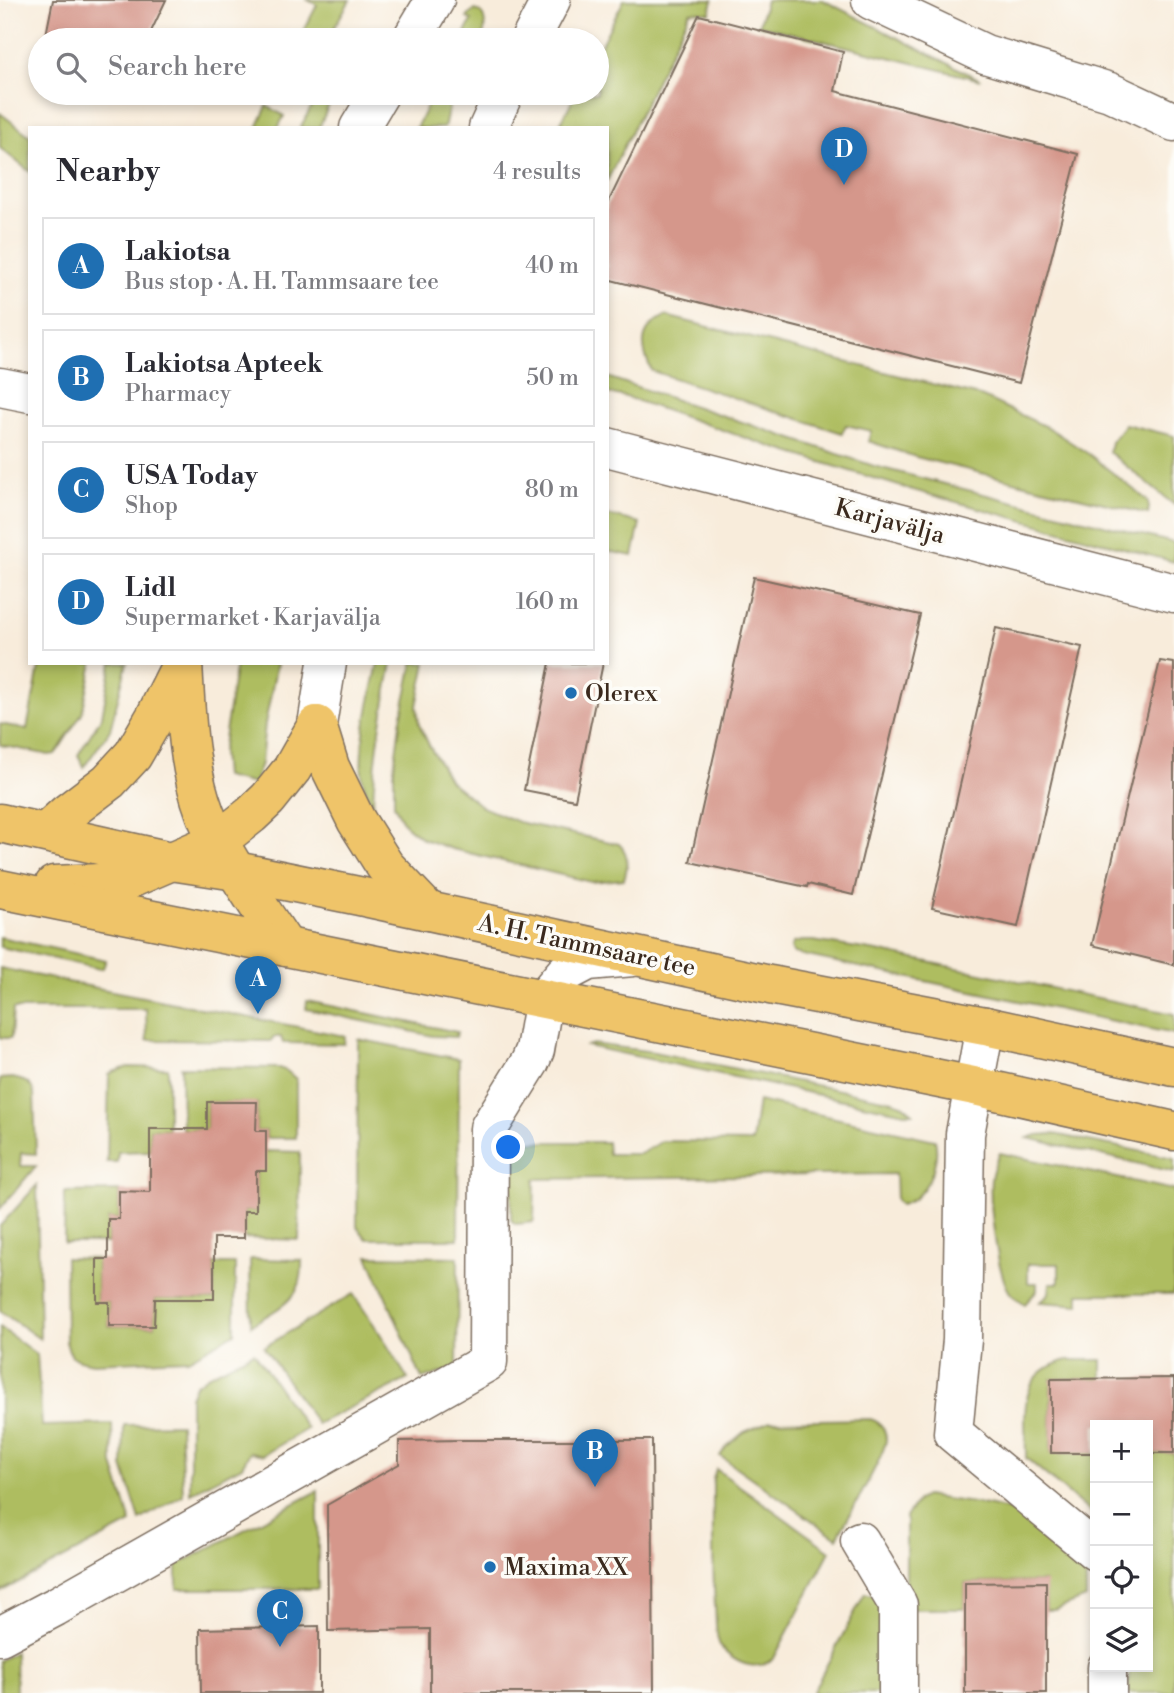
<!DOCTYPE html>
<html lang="en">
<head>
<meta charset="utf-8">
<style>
	body { margin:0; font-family:"Libre Bodoni",serif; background:#f2f2f3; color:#2b2b33 }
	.controls { position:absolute; right:21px; bottom:21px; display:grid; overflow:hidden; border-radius:0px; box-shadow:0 4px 10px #0003 }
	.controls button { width:63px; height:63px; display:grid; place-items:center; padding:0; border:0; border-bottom:2px solid #e1e1e2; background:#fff; color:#2b2b33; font:35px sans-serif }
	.you { position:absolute; left:509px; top:1148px; width:24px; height:24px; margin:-18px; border:5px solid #fff; border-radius:50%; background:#1a73e8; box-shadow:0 0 0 10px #1a73e833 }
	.badge { display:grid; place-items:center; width:46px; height:46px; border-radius:50%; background:#1f6fb2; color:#fff; font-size:23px; font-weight:700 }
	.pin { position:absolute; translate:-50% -58px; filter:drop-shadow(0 2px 4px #0008) }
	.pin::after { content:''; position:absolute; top:37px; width:24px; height:21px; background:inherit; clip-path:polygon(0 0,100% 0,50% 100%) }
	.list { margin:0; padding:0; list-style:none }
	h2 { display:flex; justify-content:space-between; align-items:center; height:91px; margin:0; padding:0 28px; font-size:30px }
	h2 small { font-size:23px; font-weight:400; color:#7c7c81 }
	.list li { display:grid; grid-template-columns:46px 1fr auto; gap:21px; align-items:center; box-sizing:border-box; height:98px; margin:0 14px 14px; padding:0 14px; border:2px solid #e1e1e2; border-radius:0px }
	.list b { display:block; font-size:26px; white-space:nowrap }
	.list p { margin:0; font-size:23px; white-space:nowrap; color:#7c7c81 }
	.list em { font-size:23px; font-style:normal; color:#7c7c81 }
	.icon { flex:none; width:38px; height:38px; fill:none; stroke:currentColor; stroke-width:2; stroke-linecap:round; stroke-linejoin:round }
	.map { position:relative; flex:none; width:1174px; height:1693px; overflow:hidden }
	.search { position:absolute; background:#fff; box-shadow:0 4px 10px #0003; left:28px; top:28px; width:581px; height:77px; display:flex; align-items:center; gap:18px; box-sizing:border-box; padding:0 24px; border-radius:38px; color:#7c7c81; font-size:26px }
	.panel { position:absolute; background:#fff; box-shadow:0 4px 10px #0003; left:28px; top:126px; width:581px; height:539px; border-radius:0px }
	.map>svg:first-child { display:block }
</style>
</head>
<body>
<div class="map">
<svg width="1174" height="1693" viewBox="0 0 1174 1693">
	<rect width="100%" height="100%" fill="#fdfcf7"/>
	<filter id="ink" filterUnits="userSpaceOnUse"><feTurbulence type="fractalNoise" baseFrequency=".0143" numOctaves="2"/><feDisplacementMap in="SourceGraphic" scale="14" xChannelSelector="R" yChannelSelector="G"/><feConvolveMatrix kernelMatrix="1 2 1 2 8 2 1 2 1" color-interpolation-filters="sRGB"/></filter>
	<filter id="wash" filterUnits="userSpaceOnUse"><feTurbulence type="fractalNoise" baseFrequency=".00686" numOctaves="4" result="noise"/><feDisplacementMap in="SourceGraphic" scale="28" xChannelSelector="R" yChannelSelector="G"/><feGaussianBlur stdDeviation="1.57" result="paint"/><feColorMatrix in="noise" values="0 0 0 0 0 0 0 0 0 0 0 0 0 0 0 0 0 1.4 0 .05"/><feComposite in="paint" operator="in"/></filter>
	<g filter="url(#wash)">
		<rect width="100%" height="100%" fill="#f8ecdb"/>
		<!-- green -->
		<g fill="#aebd60" stroke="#74743f" stroke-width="2">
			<path d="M308 0H350L327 40H299L317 5Z"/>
			<path d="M624 0H713L710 13 696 11 690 12 607 181V128H558L576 93H597V52Z"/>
			<path d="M766 0H823L981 80 759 25Z"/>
			<path d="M475 10C488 13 486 30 481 40H461L472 20 467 18 470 14Z"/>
			<path d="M319 93H334L319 128H300Z"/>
			<path d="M434 93H455L450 102 444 128H416Z"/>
			<path d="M267 106 284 116 278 128H257Z"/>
			<path d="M0 113 30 136V172L0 148Z"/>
			<path d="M666 316 983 397 1049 428 1090 455 1147 500 1149 506 1148 514 916 457 868 441 871 431 846 425 842 433 652 371C639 346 640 328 666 316Z"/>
			<path d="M607 377 874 466 1174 543V562L902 487 772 447 626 397 607 393Z"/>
			<path d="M1125 424 1174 436V505L1109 452 1111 442Z"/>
			<path d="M607 515 640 523 633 556 607 551Z"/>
			<path d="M40 663H93L82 713 59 749 55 754 49 755 0 745V724L27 729Z"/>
			<path d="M112 663H127L110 730 84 767 78 755 102 716Z"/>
			<path d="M236 663H277L265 724 261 763 254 784 224 777 222 752Z"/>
			<path d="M378 663H392C383 710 374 758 373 806 370 799 366 792 364 785 355 756 372 694 378 663Z"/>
			<path d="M413 663H426L417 706 419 724 429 745 450 781 482 807 518 822 619 844C629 853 628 867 624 879L591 882 452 849 423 839 405 825 394 805V768L400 724Z"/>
			<path d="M0 937 106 960 103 968 100 969 0 947Z"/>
			<path d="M802 941H813L877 951 1174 1014V1034L793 953 791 948 793 943Z"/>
			<path d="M0 968 107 990 345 1036 344 1044 283 1043 281 1037H273L271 1041 147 1040 146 1009H13L11 1038H0Z"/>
			<path d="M307 1001 457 1032 456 1037 433 1036 306 1009Z"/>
			<path d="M358 1039 459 1059 458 1239H367L357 1227Z"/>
			<path d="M593 1044 654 1052 893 1101 902 1104 913 1113H905L587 1046Z"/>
			<path d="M128 1067 168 1068V1129H150V1151L118 1152 117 1162H107L109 1075 113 1072Z"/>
			<path d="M181 1067 279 1068 287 1071 296 1079V1138H266V1131H256L257 1103 207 1102V1129H182Z"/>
			<path d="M13 1078C24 1081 30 1081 34 1093L36 1154 21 1153 20 1166H36L0 1209V1079Z"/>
			<path d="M758 1101 935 1140C941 1163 925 1200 900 1205L896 1200 895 1174 535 1179 534 1218 533 1222 517 1224 513 1222 511 1219 512 1160 514 1148 526 1142H607L608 1154H640L662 1141 752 1142Z"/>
			<path d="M1054 1134 1174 1158V1172L1028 1138 1037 1135Z"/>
			<path d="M266 1151 300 1152 299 1240 244 1238V1211H256V1171Z"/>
			<path d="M1000 1153 1174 1190V1294H1079V1305L1040 1302 1049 1293 1050 1283H1059V1264H1028V1283H1037V1291L1025 1304C1021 1301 1015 1298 1011 1294 997 1277 989 1202 991 1179 992 1170 996 1161 1000 1153Z"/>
			<path d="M37 1185 40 1339 0 1311V1226Z"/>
			<path d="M119 1191V1219H108V1243H64L65 1192Z"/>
			<path d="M368 1256 458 1257 457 1368 422 1379Z"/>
			<path d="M65 1258 97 1259V1301L109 1302V1326H154L155 1299H214V1264H235V1333L188 1359 94 1363C76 1360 71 1361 66 1342Z"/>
			<path d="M250 1259 302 1260C302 1265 302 1272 301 1277 298 1302 270 1313 251 1325Z"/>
			<path d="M353 1294 379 1332 408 1379 317 1424 264 1347Z"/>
			<path d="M0 1327 37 1355 42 1426 112 1424 113 1464 131 1523 0 1592Z"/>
			<path d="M254 1352 307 1429 263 1455 250 1452 242 1466 190 1493V1397L195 1385 207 1376Z"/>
			<path d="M1068 1360H1102V1379H1051V1453H1095V1516L1026 1458C1026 1415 1015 1372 1068 1360Z"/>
			<path d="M870 1419C880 1422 885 1427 886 1439 886 1454 846 1520 837 1538L720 1456 726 1447 744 1432 770 1421Z"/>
			<path d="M180 1424 183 1495 140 1520 123 1466 124 1425Z"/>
			<path d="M1148 1453H1174V1693H1129V1667H1148Z"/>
			<path d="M716 1469 830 1551 774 1658C766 1665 759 1667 749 1665 738 1663 724 1654 719 1643 715 1632 716 1617 715 1605 712 1563 713 1521 713 1479Z"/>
			<path d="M318 1491V1589H177V1565Z"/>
			<path d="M925 1496 987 1505 1012 1511 1081 1565 1086 1575V1598L1055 1610H1046L1045 1582 965 1583V1609H906V1517L918 1500Z"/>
			<path d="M865 1593 882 1598 883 1693H812Z"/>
			<path d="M15 1652 16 1693H0V1660Z"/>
		</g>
		<g id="blocks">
			<!-- building -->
			<g fill="#d5978b">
				<path d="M53 0H166L147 40H45Z"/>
				<path d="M699 15 843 52 835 91 1078 154 1019 383 607 279V205Z"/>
				<path d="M754 577 920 615 853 895 808 884 807 887 690 862Z"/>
				<path d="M996 628 1082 647 1018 927 932 908Z"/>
				<path d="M1160 661 1174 663V965L1092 945Z"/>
				<path d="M550 663H603L575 800 524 790Z"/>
				<path d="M207 1102H257L256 1131H266V1171H256V1211H244V1238H214V1299H155L154 1326H109V1302H97V1259H108V1219H119V1191L150 1192V1129H207Z"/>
				<path d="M1174 1378V1453H1148V1425H1095V1453H1051V1379Z"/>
				<path d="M464 1440H652L654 1693H430V1629L328 1631 327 1505 399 1464V1441Z"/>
				<path d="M1046 1582V1693H965V1583Z"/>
				<path d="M319 1626V1693H201L200 1629Z"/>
			</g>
		</g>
	</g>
	<g filter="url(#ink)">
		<use href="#blocks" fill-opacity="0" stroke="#7d6e60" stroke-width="2"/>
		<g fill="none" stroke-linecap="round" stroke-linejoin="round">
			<!-- minor casing -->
			<g stroke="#7d6e60" stroke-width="41">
				<g id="minor">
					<path d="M871 0 985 54 1110 92 1174 122"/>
					<path d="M411 40 435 0"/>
					<path d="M530 40 551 0"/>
					<path d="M359 128 380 93"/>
					<path d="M488 128 504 93"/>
					<path d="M0 387 30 393"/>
					<path d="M607 447 1174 593"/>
					<path d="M317 725 327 663"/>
					<path d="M985 1026 965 1134 962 1340 953 1433 1095 1551"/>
					<path d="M860 1541 898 1605V1693"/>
					<path d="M0 1636 55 1607 488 1362 489 1128 530 1062 535 1050 544 998 565 973 588 961 633 957"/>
					<path d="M1107 1667V1693"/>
				</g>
			</g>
			<!-- major casing -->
			<g stroke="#7d6e60" stroke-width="41">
				<g id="major">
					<path d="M183 663C186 713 187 766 205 813 210 828 219 842 227 856 245 887 266 917 286 947"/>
					<path d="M317 725 330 767 356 820 385 866 428 911"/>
					<path d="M0 823 171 861 236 871 359 896 770 985 985 1026 1174 1067"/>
					<path d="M46 832 67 813 109 781 133 755 155 717 182 663"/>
					<path d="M54 885 123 882 218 841 251 815 268 799 292 769 317 725"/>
					<path d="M0 889 974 1086 1174 1131"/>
				</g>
			</g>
			<!-- minor -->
			<use href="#minor" stroke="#fff" stroke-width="38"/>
			<!-- major -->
			<use href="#major" stroke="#efc469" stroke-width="38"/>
		</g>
	</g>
	<!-- markers -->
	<g fill="#1f6fb2" stroke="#fdfcf7" stroke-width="2.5">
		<circle cx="571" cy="693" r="7"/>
		<circle cx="490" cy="1567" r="7"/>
	</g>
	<g text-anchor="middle" stroke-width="7" stroke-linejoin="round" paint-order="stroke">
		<!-- street labels -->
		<g font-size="24" fill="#3b2a1e" stroke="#fdfcf7">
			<text transform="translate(890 521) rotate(15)" y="8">Karjavälja</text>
			<text transform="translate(587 945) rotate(12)" y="8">A. H. Tammsaare tee</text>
		</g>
		<!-- poi labels -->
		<g font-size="24" fill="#3b2a1e" stroke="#fdfcf7" text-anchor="start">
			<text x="585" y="701">Olerex</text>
			<text x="504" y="1575">Maxima XX</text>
		</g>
	</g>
</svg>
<div class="controls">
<button>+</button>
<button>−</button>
<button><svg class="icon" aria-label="locate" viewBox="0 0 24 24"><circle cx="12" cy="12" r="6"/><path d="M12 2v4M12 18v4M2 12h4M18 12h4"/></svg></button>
<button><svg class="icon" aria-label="layers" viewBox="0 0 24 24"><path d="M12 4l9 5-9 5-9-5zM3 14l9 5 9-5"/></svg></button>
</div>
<div class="you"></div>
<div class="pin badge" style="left:258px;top:1014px">A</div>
<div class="pin badge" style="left:595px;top:1487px">B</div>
<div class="pin badge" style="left:280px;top:1647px">C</div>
<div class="pin badge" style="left:844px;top:185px">D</div>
<div class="search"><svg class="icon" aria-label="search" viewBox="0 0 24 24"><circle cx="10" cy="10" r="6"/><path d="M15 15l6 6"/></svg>Search here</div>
<section class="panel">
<h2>Nearby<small>4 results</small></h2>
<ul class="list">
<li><span class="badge">A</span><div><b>Lakiotsa</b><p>Bus stop · A. H. Tammsaare tee</p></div><em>40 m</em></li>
<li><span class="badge">B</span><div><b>Lakiotsa Apteek</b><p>Pharmacy</p></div><em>50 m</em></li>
<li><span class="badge">C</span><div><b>USA Today</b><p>Shop</p></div><em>80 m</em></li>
<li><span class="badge">D</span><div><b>Lidl</b><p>Supermarket · Karjavälja</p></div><em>160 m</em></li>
</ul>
</section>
</div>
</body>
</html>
